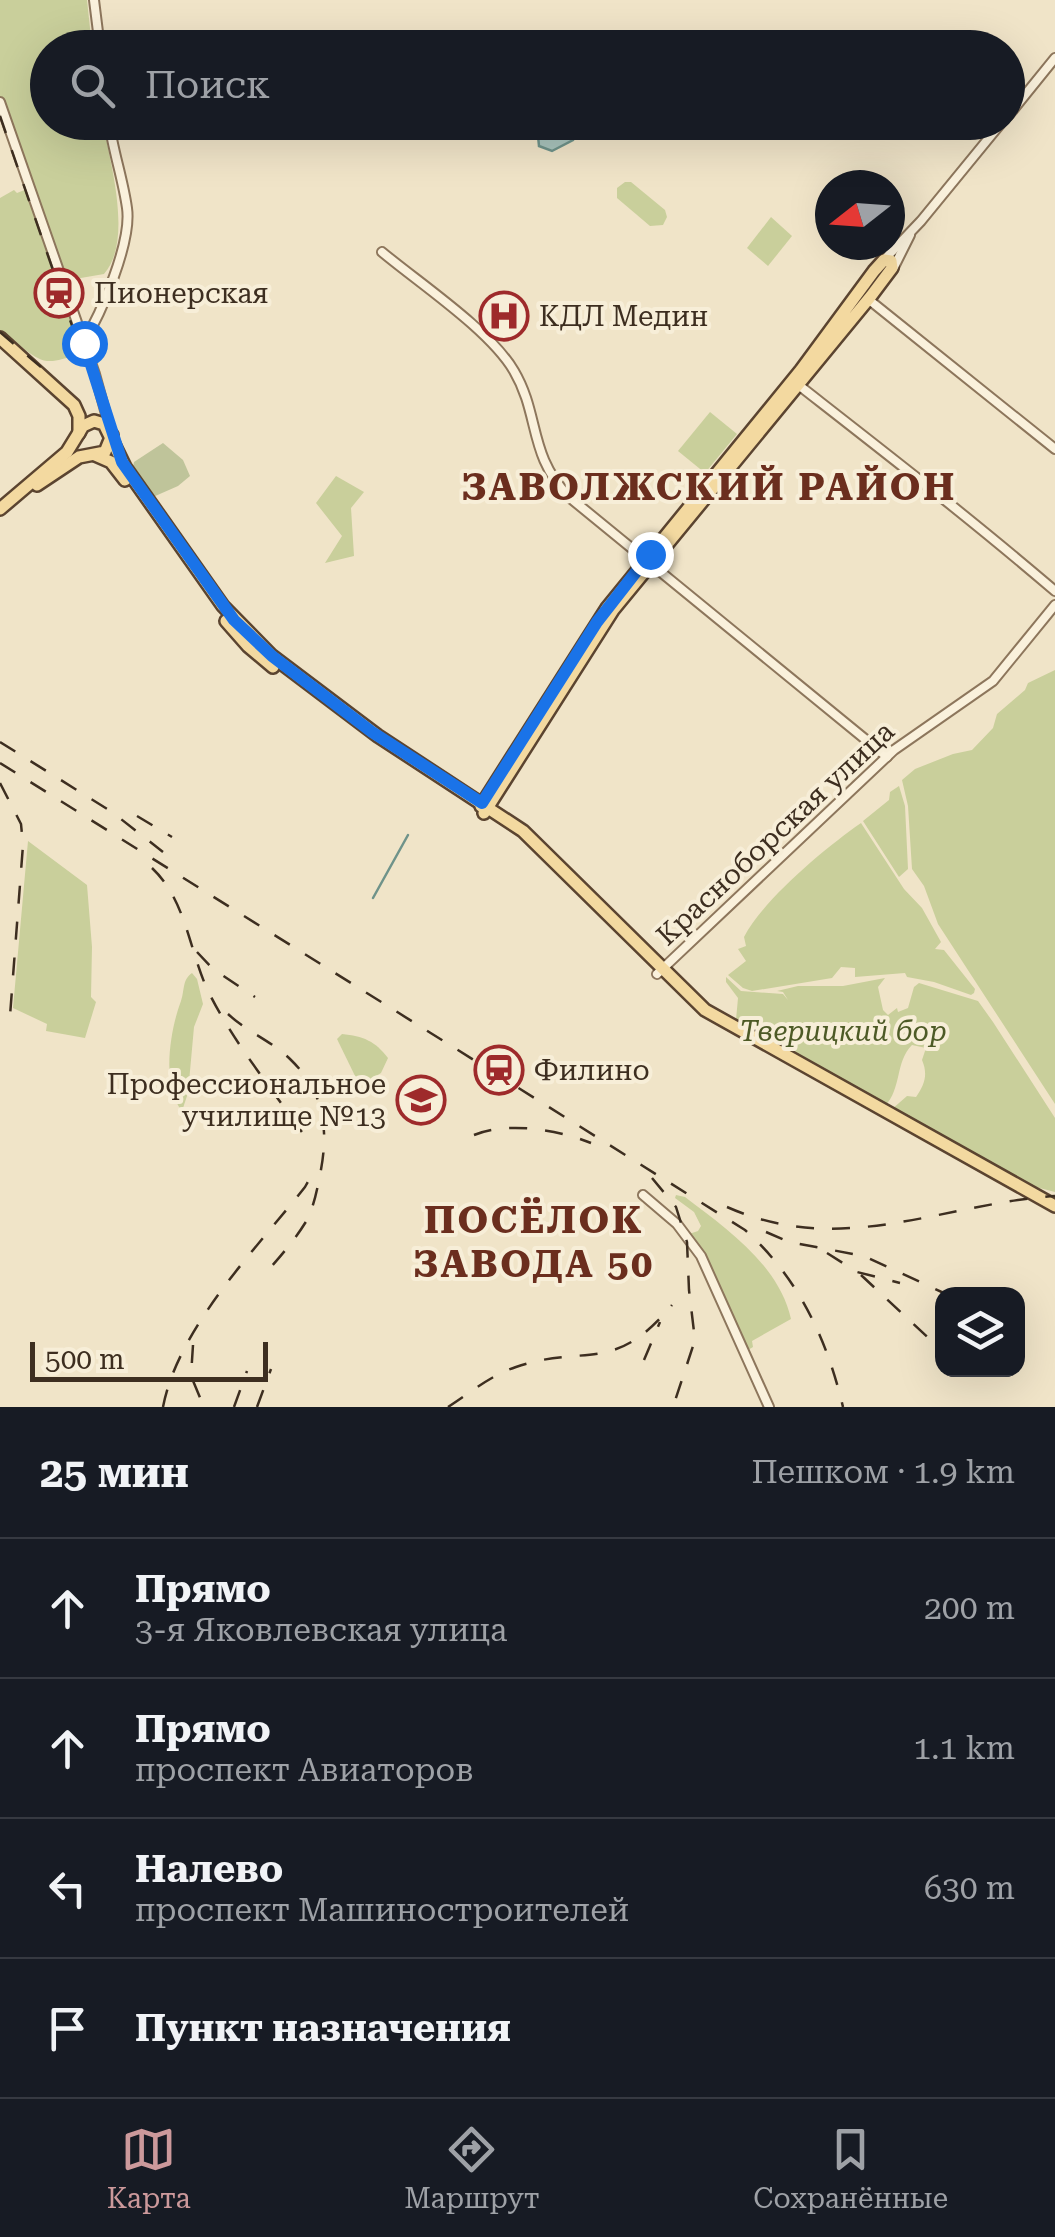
<!DOCTYPE html>
<html lang="ru">
<head>
<meta charset="utf-8">
<style>
	body { margin:0; font-family:"Roboto Serif",serif; background:#20242c; color:#f1f3f6 }
	.controls { position:absolute; right:30px; bottom:30px; display:grid; overflow:hidden; border-radius:20px; box-shadow:0 10px 40px #0002 }
	.controls button { width:90px; height:90px; display:grid; place-items:center; padding:0; border:0; border-bottom:2px solid #363941; background:#171b24; color:#f1f3f6; font:50px sans-serif }
	.compass { position:absolute; left:815px; top:170px; width:90px; height:90px; border-radius:50%; background:#171b24; box-shadow:0 10px 40px #0002; rotate:253deg }
	.scale { position:absolute; left:30px; bottom:25px; width:238px; box-sizing:border-box; padding-left:10px; border:5px solid #3d2e20; border-top:0; font-size:28px; line-height:35px; white-space:nowrap; color:#3d2e20; -webkit-text-stroke:8px #f7eed8; paint-order:stroke }
	.stop { position:absolute; width:30px; height:30px; margin:-22px; border:8px solid #1a73e8; border-radius:50%; background:#fff }
	.stop.end { background:#1a73e8; border-color:#fff; box-shadow:0 2px 10px #0008 }
	.list { margin:0; padding:0; list-style:none }
	h2 { display:flex; justify-content:space-between; align-items:center; height:130px; margin:0; padding:0 40px; font-size:42px }
	h2 small { font-size:32px; font-weight:400; color:#9ea1a6 }
	.list li { display:grid; grid-template-columns:65px 1fr auto; gap:30px; align-items:center; box-sizing:border-box; height:140px; padding:0 40px; border-top:2px solid #363941 }
	.list b { display:block; font-size:38px; white-space:nowrap }
	.list p { margin:0; font-size:32px; white-space:nowrap; color:#9ea1a6 }
	.list em { font-size:32px; font-style:normal; color:#9ea1a6 }
	.icon { flex:none; width:55px; height:55px; fill:none; stroke:currentColor; stroke-width:2; stroke-linecap:round; stroke-linejoin:round }
	.map { position:relative; flex:none; width:1055px; height:1407px; overflow:hidden }
	.search { position:absolute; background:#171b24; box-shadow:0 10px 40px #0002; left:30px; right:30px; top:30px; height:110px; display:flex; align-items:center; gap:25px; box-sizing:border-box; padding:0 35px; border-radius:55px; color:#9ea1a6; font-size:38px }
	.sheet { height:690px; background:#171b24 }
	nav { display:flex; justify-content:space-around; align-items:center; box-sizing:border-box; height:140px; border-top:2px solid #363941; background:#171b24; font-size:28px; color:#9ea1a6 }
	nav a { display:grid; justify-items:center; gap:5px }
	nav .on { color:#cc999b }
	.map>svg:first-child { display:block }
</style>
</head>
<body>
<div class="map">
<svg width="1055" height="1407" viewBox="0 0 1055 1407">
	<rect width="100%" height="100%" fill="#f0e4c8"/>
	<!-- green -->
	<g fill="#c9cf9b">
		<path d="M0 0H87L92 47 48 48V122L103 123C109 159 134 240 104 274L75 279 71 283 64 274 0 96Z"/>
		<path d="M625 182H631L665 210 667 217 663 225 650 226 617 198V188Z"/>
		<path d="M27 189 88 363 83 365 78 358C66 356 59 362 47 361 31 359 14 338 0 330V198L14 190 17 193Z"/>
		<path d="M771 217 792 236 768 266 747 248Z"/>
		<path d="M710 412 737 434 705 473 678 451Z"/>
		<path d="M336 476 364 492 351 508 354 556 325 563 342 536 316 503Z"/>
		<path d="M1055 670V1104L938 924 924 886 912 869 908 806 902 780 915 769 953 754 972 750 993 728 997 714 1025 690 1028 683Z"/>
		<path d="M899 786 905 806 908 869 899 877 863 821 889 800 890 792Z"/>
		<path d="M861 823 904 889 922 908 941 942 935 949 944 950 975 989 974 993 971 995 934 982 907 977 905 973 855 977V968L841 967 832 978 752 991 743 988 728 975 746 961 738 949 746 946 744 937C764 899 825 848 861 823Z"/>
		<path d="M28 841 87 885 92 947 91 997 96 1002 85 1038 46 1031 47 1024 13 1008Z"/>
		<path d="M192 973 197 979 203 1004 194 1027 188 1093 182 1111C161 1085 170 1030 181 1001 185 989 182 980 192 973Z"/>
		<path d="M726 977 741 991 783 994 788 1000 783 992 777 991 798 986H843L885 978 878 987 883 1010 888 1015 897 1008 898 1012 908 1008 914 987 919 983 978 1001 993 1022 1055 1118V1192L1024 1184 891 1110 907 1096 916 1097C925 1084 928 1074 922 1060L926 1048 912 1045C895 1062 902 1088 885 1106L736 1020 738 998 726 982Z"/>
		<path d="M342 1034C363 1036 375 1041 388 1058L381 1073 366 1082 357 1080 337 1039Z"/>
		<path d="M676 1195 685 1197C727 1229 779 1265 791 1319L752 1341 753 1347 748 1350 707 1258 689 1234 698 1231 701 1226 694 1212 675 1198Z"/>
	</g>
	<!-- cemetery -->
	<path fill="#bfc49a" d="M163 443 183 460 190 476 178 486 153 497 133 467 134 462Z"/>
	<!-- water -->
	<path fill="#a9c4bc" stroke="#6f938a" stroke-width="2.5" d="M541 123 585 122V123L573 140 552 151 539 146 537 125Z"/>
	<g fill="none" stroke-linecap="round" stroke-linejoin="round">
		<!-- stream -->
		<path stroke="#6f938a" stroke-width="2.5" d="M373 898 408 835"/>
		<!-- minor casing -->
		<g stroke="#8d765c" stroke-width="12">
			<g id="minor">
				<path d="M94 0 100 48"/>
				<path d="M0 102 95 374 110 429"/>
				<path d="M1008 116 1055 58"/>
				<path d="M382 252C419 283 490 330 514 371 540 415 528 455 569 497L887 757"/>
				<path d="M881 263 921 221 1002 122"/>
				<path d="M894 267 910 235"/>
				<path d="M868 299 1055 449"/>
				<path d="M83 343C101 314 132 242 127 208 123 179 113 151 109 122"/>
				<path d="M796 383C883 451 971 519 1055 591"/>
				<path d="M657 974 894 750 993 681 1055 605"/>
				<path d="M643 1195 677 1224 701 1256 769 1407"/>
			</g>
		</g>
		<!-- major casing -->
		<g stroke="#5b4430" stroke-width="16">
			<g id="major">
				<path d="M0 338 74 405 79 416V433"/>
				<path d="M95 455 111 462 125 480"/>
				<path d="M37 485 79 457 105 452 112 435"/>
				<path d="M0 509 67 452 83 426 94 421 104 424 125 467 223 606 272 656 378 736 523 831 705 1010 1055 1206"/>
				<path d="M226 621 248 646 273 667"/>
				<path d="M481 806 607 608 801 370 874 271 884 260 891 261 892 268 871 296 613 610 484 813"/>
			</g>
		</g>
		<!-- minor -->
		<use href="#minor" stroke="#faf1dc" stroke-width="8"/>
		<!-- major -->
		<use href="#major" stroke="#f3d9a0" stroke-width="11"/>
		<!-- rail -->
		<g stroke="#3d2e20" stroke-width="2.5" stroke-dasharray="18 18" stroke-linecap="butt">
			<path d="M0 116 79 346"/>
			<path d="M0 332 49 374"/>
			<path d="M0 742 112 812 163 852"/>
			<path d="M0 763 745 1230C798 1277 827 1339 843 1407"/>
			<path d="M0 783 21 824 23 845 10 1016"/>
			<path d="M137 816 172 837"/>
			<path d="M152 868C187 901 189 952 209 993 234 1043 272 1089 304 1135"/>
			<path d="M197 952 213 969 255 997"/>
			<path d="M228 1014C247 1032 272 1041 291 1060 325 1093 329 1130 320 1175 317 1190 314 1206 307 1220 295 1240 279 1258 264 1275"/>
			<path d="M474 1135C509 1121 558 1130 591 1143"/>
			<path d="M652 1178 676 1207 687 1242 689 1290 695 1340 673 1407"/>
			<path d="M727 1207C842 1258 940 1204 1055 1196"/>
			<path d="M766 1232 789 1242 864 1256 946 1294"/>
			<path d="M827 1253 857 1272 900 1283"/>
			<path d="M861 1275 937 1346"/>
			<path d="M193 1345 191 1376 204 1407"/>
			<path d="M644 1360 660 1322"/>
			<path d="M163 1407C178 1328 256 1249 305 1187L314 1171"/>
			<path d="M234 1407 247 1371"/>
			<path d="M257 1407 271 1369"/>
			<path d="M448 1407C470 1393 491 1375 516 1367 586 1343 613 1376 672 1305"/>
		</g>
	</g>
	<g fill="none" stroke-linecap="round" stroke-linejoin="round">
		<!-- route -->
		<path stroke="#1a73e8" stroke-width="12" d="M84 343 122 462 234 620 272 656 372 732 482 803 597 622 650 554"/>
	</g>
	<!-- icons -->
	<defs>
		<g id="station-ring" transform="scale(2.5)"><circle r="9.5" fill="#f7eed8" stroke="#9e2a2b" stroke-width="1.5"/><path d="M-3-6H3Q5-6 5-4V2Q5 4 3 4L4.5 6H3L1.5 4h-3L-3 6H-4.5L-3 4Q-5 4-5 2V-4Q-5-6-3-6ZM-3.5-4v3h7v-3ZM-3.5 1v1.5H-2V1ZM2 1v1.5H3.5V1Z" fill="#9e2a2b"/></g>
		<g id="hospital-ring" transform="scale(2.5)"><circle r="9.5" fill="#f7eed8" stroke="#9e2a2b" stroke-width="1.5"/><path d="M-5-5h3v3.5h4V-5h3V5h-3V1.5h-4V5h-3Z" fill="#9e2a2b"/></g>
		<g id="university-ring" transform="scale(2.5)"><circle r="9.5" fill="#f7eed8" stroke="#9e2a2b" stroke-width="1.5"/><path d="M0-5L7-2L0 1L-7-2ZM-4 1L0 2.5L4 1V4Q0 6-4 4Z" fill="#9e2a2b"/></g>
	</defs>
	<g fill-rule="evenodd">
		<use href="#station-ring" x="59" y="293"/>
		<use href="#hospital-ring" x="504" y="316"/>
		<use href="#station-ring" x="499" y="1070"/>
		<use href="#university-ring" x="421" y="1100"/>
	</g>
	<g text-anchor="middle" stroke-width="8" stroke-linejoin="round" paint-order="stroke">
		<!-- poi labels -->
		<g font-size="28" fill="#3d2e20" stroke="#f7eed8" text-anchor="start">
			<text x="94" y="303">Пионерская</text>
			<text x="539" y="326">КДЛ Медин</text>
			<text x="534" y="1080">Филино</text>
			<text x="386" y="1094" text-anchor="end">Профессиональное<tspan x="386" dy="32">училище №13</tspan></text>
		</g>
		<!-- street labels -->
		<g font-size="28" fill="#3d2e20" stroke="#f7eed8">
			<text transform="translate(775 833) rotate(-43)" y="10">Красноборская улица</text>
		</g>
		<!-- park labels -->
		<g font-size="28" font-style="italic" fill="#4d5a26" stroke="#f7eed8">
			<text x="843" y="1041">Тверицкий бор</text>
		</g>
		<!-- district labels -->
		<g font-size="38" font-weight="bold" letter-spacing="2.5" fill="#6b2e1e" stroke="#f7eed8">
			<text x="709" y="500">ЗАВОЛЖСКИЙ РАЙОН</text>
			<text x="534" y="1233">ПОСЁЛОК<tspan x="534" dy="44">ЗАВОДА 50</tspan></text>
		</g>
	</g>
</svg>
<div class="controls">
<button><svg class="icon" aria-label="layers" viewBox="0 0 24 24"><path d="M12 4l9 5-9 5-9-5zM3 14l9 5 9-5"/></svg></button>
</div>
<svg class="compass" viewBox="-18 -18 36 36"><path d="M0-13l5 13h-10z" fill="#e53935"/><path d="M0 13l5-13h-10z" fill="#9ea1a6"/></svg>
<div class="scale">500 m</div>
<div class="stop" style="left:84px;top:343px"></div>
<div class="stop end" style="left:650px;top:554px"></div>
<div class="search"><svg class="icon" aria-label="search" viewBox="0 0 24 24"><circle cx="10" cy="10" r="6"/><path d="M15 15l6 6"/></svg>Поиск</div>
</div>
<section class="sheet">
<h2>25 мин<small>Пешком · 1.9 km</small></h2>
<ul class="list">
<li><svg class="icon" aria-label="ahead" viewBox="0 0 24 24"><path d="M12 20V5M6 11l6-6 6 6"/></svg><div><b>Прямо</b><p>3-я Яковлевская улица</p></div><em>200 m</em></li>
<li><svg class="icon" aria-label="ahead" viewBox="0 0 24 24"><path d="M12 20V5M6 11l6-6 6 6"/></svg><div><b>Прямо</b><p>проспект Авиаторов</p></div><em>1.1 km</em></li>
<li><svg class="icon" aria-label="left" viewBox="0 0 24 24"><path d="M17 20v-9H6M10 6l-5 5 5 5"/></svg><div><b>Налево</b><p>проспект Машиностроителей</p></div><em>630 m</em></li>
<li><svg class="icon" aria-label="arrive" viewBox="0 0 24 24"><path d="M6 21V4h12l-3 4 3 4H6"/></svg><div><b>Пункт назначения</b></div></li>
</ul>
</section>
<nav>
<a class="on"><svg class="icon" aria-label="map" viewBox="0 0 24 24"><path d="M3 6l6-2 6 2 6-2v14l-6 2-6-2-6 2zM9 4v14M15 6v14"/></svg>Карта</a>
<a><svg class="icon" aria-label="directions" viewBox="0 0 24 24"><path d="M12 3l9 9-9 9-9-9zM9 14v-3h6M13 9l2 2-2 2"/></svg>Маршрут</a>
<a><svg class="icon" aria-label="saved" viewBox="0 0 24 24"><path d="M7 4h10v16l-5-4-5 4z"/></svg>Сохранённые</a>
</nav>
</body>
</html>
